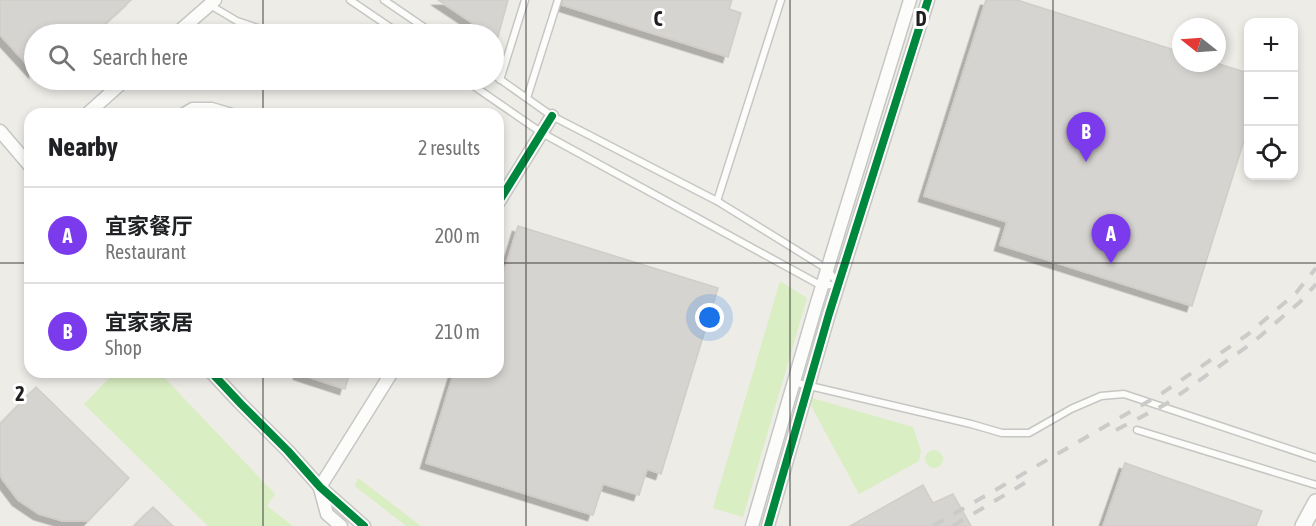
<!DOCTYPE html>
<html lang="en">
<head>
<meta charset="utf-8">
<style>
	body { margin:0; font-family:"Asap Condensed","Noto Sans SC",sans-serif; background:#f6f6f6; color:#202124 }
	.controls { position:absolute; right:18px; top:18px; display:grid; overflow:hidden; border-radius:12px; box-shadow:0 3px 9px #0003 }
	.controls button { width:54px; height:54px; display:grid; place-items:center; padding:0; border:0; border-bottom:2px solid #e0e0e0; background:#fff; color:#202124; font:30px sans-serif }
	.compass { position:absolute; left:1172px; top:18px; width:54px; height:54px; border-radius:50%; background:#fff; box-shadow:0 3px 9px #0003; rotate:287deg }
	.you { position:absolute; left:710px; top:318px; width:21px; height:21px; margin:-15px; border:4px solid #fff; border-radius:50%; background:#1a73e8; box-shadow:0 0 0 9px #1a73e833 }
	.badge { display:grid; place-items:center; width:39px; height:39px; border-radius:50%; background:#7c3aed; color:#fff; font-size:20px; font-weight:700 }
	.pin { position:absolute; translate:-50% -50px; filter:drop-shadow(0 2px 3px #0008) }
	.pin::after { content:''; position:absolute; top:32px; width:21px; height:18px; background:inherit; clip-path:polygon(0 0,100% 0,50% 100%) }
	.list { margin:0; padding:0; list-style:none }
	h2 { display:flex; justify-content:space-between; align-items:center; height:78px; margin:0; padding:0 24px; font-size:26px }
	h2 small { font-size:20px; font-weight:400; color:#757577 }
	.list li { display:grid; grid-template-columns:39px 1fr auto; gap:18px; align-items:center; box-sizing:border-box; height:96px; padding:0 24px; border-top:2px solid #e0e0e0 }
	.list b { display:block; font-size:22px; white-space:nowrap }
	.list p { margin:0; font-size:20px; white-space:nowrap; color:#757577 }
	.list em { font-size:20px; font-style:normal; color:#757577 }
	.icon { flex:none; width:33px; height:33px; fill:none; stroke:currentColor; stroke-width:2; stroke-linecap:round; stroke-linejoin:round }
	.map { position:relative; flex:none; width:1316px; height:526px; overflow:hidden }
	.search { position:absolute; background:#fff; box-shadow:0 3px 9px #0003; left:24px; top:24px; width:480px; height:66px; display:flex; align-items:center; gap:15px; box-sizing:border-box; padding:0 21px; border-radius:33px; color:#757577; font-size:22px }
	.panel { position:absolute; background:#fff; box-shadow:0 3px 9px #0003; left:24px; top:108px; width:480px; height:270px; border-radius:18px }
	.map>svg:first-child { display:block }
</style>
</head>
<body>
<div class="map">
<svg width="1316" height="526" viewBox="0 0 1316 526">
	<defs>
		<filter id="shadow"><feDropShadow dx="-5.5" dy="5.5" stdDeviation="0" flood-color="#0004"/></filter>
	</defs>
	<rect width="100%" height="100%" fill="#eeece7"/>
	<!-- grass -->
	<g fill="#d9eec3">
		<path d="M780 281 807 298 743 517 713 508Z"/>
		<path d="M115 372H159L275 494 267 506 293 526H208L84 404Z"/>
		<path d="M812 398 913 427 921 451 919 461 859 494 810 404Z"/>
		<circle cx="934" cy="459" r="9"/>
		<path d="M358 478 421 526H406L355 486Z"/>
	</g>
	<!-- building -->
	<g fill="#d6d4d0" stroke="#d1cdc8" stroke-width="1.5" filter="url(#shadow)">
		<path d="M0 0H131L94 34H34V72L0 35Z"/>
		<path d="M438 0H508L497 40 494 37V34H489Z"/>
		<path d="M563 0H732L729 9 741 13 728 57 562 5Z"/>
		<path d="M986 0H1017L1181 52V63H1216L1248 73V128L1192 306 1000 245 1007 222 924 196Z"/>
		<path d="M518 226 718 288 661 474 647 469 639 495 603 484 593 515 426 463 454 372H498V291Z"/>
		<path d="M299 372H350L345 389 299 374Z"/>
		<path d="M36 387 129 478 88 521H63L39 514 18 500 2 479 0 472V424Z"/>
		<path d="M1125 463 1262 511 1256 526H1103Z"/>
		<path d="M923 485 933 503 953 494 971 526H850Z"/>
		<path d="M153 507 173 526H134Z"/>
	</g>
	<g fill="none" stroke-linecap="round" stroke-linejoin="round">
		<!-- service casing -->
		<g stroke="#c6c6c3" stroke-width="9">
			<g id="service">
				<path d="M350 0 400 34"/>
				<path d="M384 0 434 34"/>
				<path d="M210 5 237 21 275 34"/>
				<path d="M465 80 542 133 822 286 838 284 827 269 717 201 552 116 494 75"/>
				<path d="M500 80 525 0"/>
				<path d="M527 98 558 0"/>
				<path d="M178 114 192 106H212L239 114"/>
				<path d="M717 201 781 0"/>
				<path d="M793 382 971 424 1002 433H1029L1071 409 1101 396 1124 394 1316 458"/>
				<path d="M1137 430 1316 485"/>
			</g>
		</g>
		<!-- minor casing -->
		<g stroke="#c6c6c3" stroke-width="15">
			<g id="minor">
				<path d="M176 34 215 0"/>
				<path d="M87 114 125 80"/>
				<path d="M0 131 30 166"/>
				<path d="M498 203 552 116"/>
				<path d="M211 372 241 404 288 451 320 487 364 526"/>
				<path d="M320 487 392 372"/>
				<path d="M320 488 327 514 341 526"/>
				<path d="M752 526 815 309 910 0"/>
				<path d="M768 526 829 314 928 0"/>
			</g>
		</g>
		<!-- tertiary casing -->
		<g stroke="#c6c6c3" stroke-width="18">
			<path id="tertiary" d="M1303 526 1316 502"/>
		</g>
		<!-- service -->
		<use href="#service" stroke="#fcfcfb" stroke-width="6"/>
		<!-- minor -->
		<use href="#minor" stroke="#fcfcfb" stroke-width="12"/>
		<!-- tertiary -->
		<use href="#tertiary" stroke="#fcfcfb" stroke-width="15"/>
		<!-- rail -->
		<g stroke="#cbcbca" stroke-width="4" stroke-dasharray="12 12" stroke-linecap="butt">
			<path d="M1116 430 1166 404 1252 343 1300 302 1316 284"/>
			<path d="M933 526 1161 394 1247 335 1296 293 1316 268"/>
			<path d="M953 526 1033 478"/>
		</g>
		<!-- cycleway casing -->
		<g stroke="#fff" stroke-width="11">
			<g id="cycleway">
				<path d="M498 203 552 116"/>
				<path d="M211 372 241 404 288 451 320 487 364 526"/>
				<path d="M768 526 829 314 928 0"/>
			</g>
		</g>
		<!-- cycleway -->
		<use href="#cycleway" stroke="#00873e" stroke-width="8"/>
	</g>
	<!-- grid -->
	<path fill="none" stroke="#1f1f1f" stroke-width="1.5" stroke-opacity="0.55" d="M263 0V34M526 0V526M790 0V526M1053 0V526M263 80V114M0 263H30M498 263H1316M263 372V526"/>
	<g font-size="20" text-anchor="middle" font-weight="bold" fill="#1f1f1f" stroke="#fff" stroke-width="6" stroke-linejoin="round" paint-order="stroke">
		<text x="658" y="26">C</text>
		<text x="921" y="26">D</text>
		<text x="20" y="401">2</text>
	</g>
</svg>
<div class="controls">
<button>+</button>
<button>−</button>
<button><svg class="icon" aria-label="locate" viewBox="0 0 24 24"><circle cx="12" cy="12" r="6"/><path d="M12 2v4M12 18v4M2 12h4M18 12h4"/></svg></button>
</div>
<svg class="compass" viewBox="-18 -18 36 36"><path d="M0-13l5 13h-10z" fill="#e53935"/><path d="M0 13l5-13h-10z" fill="#757577"/></svg>
<div class="you"></div>
<div class="pin badge" style="left:1111px;top:264px">A</div>
<div class="pin badge" style="left:1086px;top:162px">B</div>
<div class="search"><svg class="icon" aria-label="search" viewBox="0 0 24 24"><circle cx="10" cy="10" r="6"/><path d="M15 15l6 6"/></svg>Search here</div>
<section class="panel">
<h2>Nearby<small>2 results</small></h2>
<ul class="list">
<li><span class="badge">A</span><div><b>宜家餐厅</b><p>Restaurant</p></div><em>200 m</em></li>
<li><span class="badge">B</span><div><b>宜家家居</b><p>Shop</p></div><em>210 m</em></li>
</ul>
</section>
</div>
</body>
</html>
